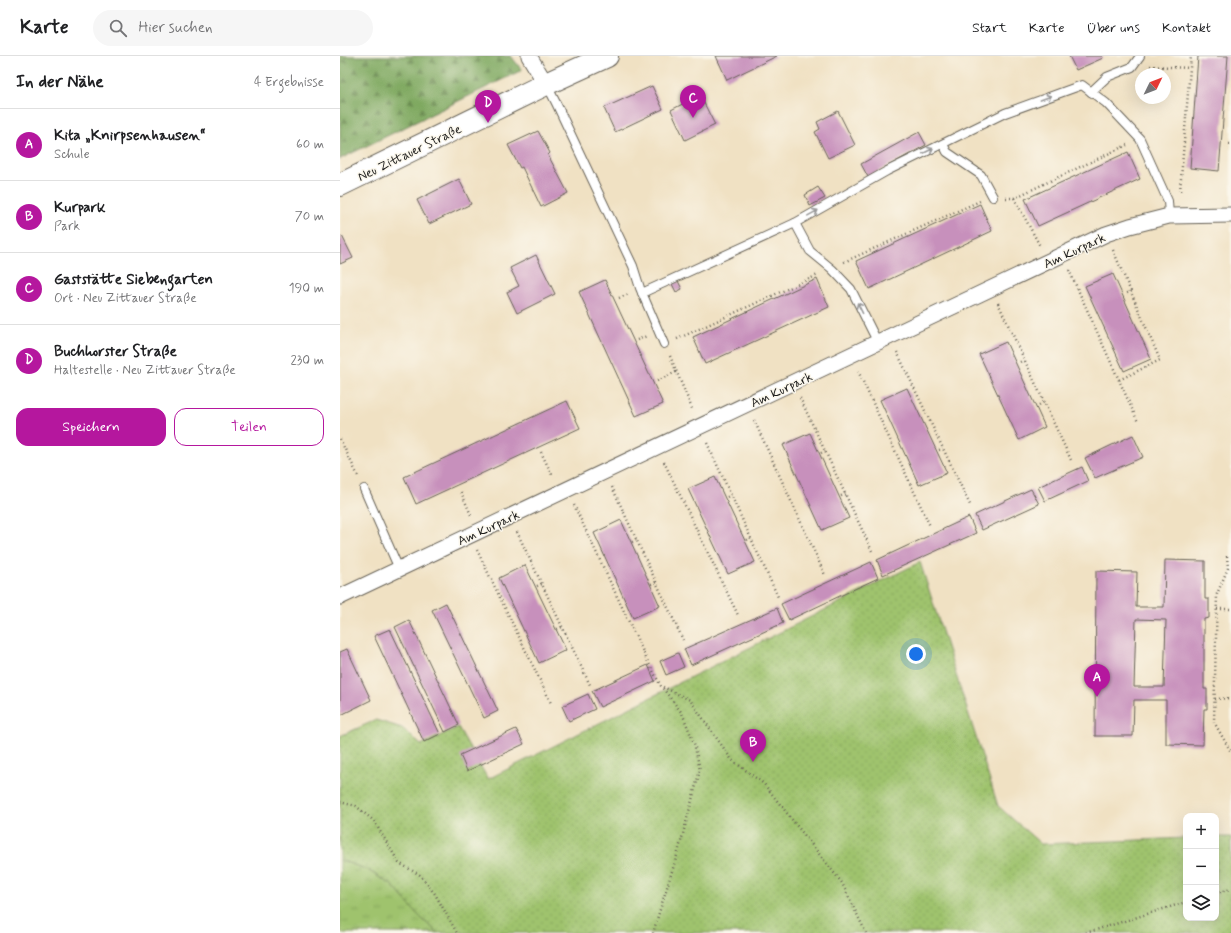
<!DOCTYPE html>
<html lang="de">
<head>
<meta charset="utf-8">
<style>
	body { margin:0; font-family:Mynerve,sans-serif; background:#f6f6f6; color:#202124 }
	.controls { position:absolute; right:12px; bottom:12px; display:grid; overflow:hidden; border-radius:8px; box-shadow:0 4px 16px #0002 }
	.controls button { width:36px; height:36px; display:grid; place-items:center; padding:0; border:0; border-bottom:1px solid #e0e0e0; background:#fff; color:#202124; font:20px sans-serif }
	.compass { position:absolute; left:795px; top:12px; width:36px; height:36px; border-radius:50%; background:#fff; box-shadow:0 4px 16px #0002; rotate:47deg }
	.you { position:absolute; left:576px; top:598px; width:14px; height:14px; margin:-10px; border:3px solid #fff; border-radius:50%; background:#1a73e8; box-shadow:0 0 0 6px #1a73e833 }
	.badge { display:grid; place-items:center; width:26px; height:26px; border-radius:50%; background:#b5179e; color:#fff; font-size:13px; font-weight:700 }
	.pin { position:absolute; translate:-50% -33px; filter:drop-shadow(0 1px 2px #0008) }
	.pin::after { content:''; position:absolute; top:21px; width:14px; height:12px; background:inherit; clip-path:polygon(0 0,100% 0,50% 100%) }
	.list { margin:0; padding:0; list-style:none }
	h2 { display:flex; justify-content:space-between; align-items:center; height:52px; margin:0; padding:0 16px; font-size:17px }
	h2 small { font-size:13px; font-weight:400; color:#757577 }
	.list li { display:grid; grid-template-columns:26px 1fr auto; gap:12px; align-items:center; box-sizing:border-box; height:72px; padding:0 16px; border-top:1px solid #e0e0e0 }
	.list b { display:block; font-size:15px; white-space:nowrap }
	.list p { margin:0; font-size:13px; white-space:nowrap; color:#757577 }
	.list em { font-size:13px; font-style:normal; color:#757577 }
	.actions { display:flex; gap:8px; padding:12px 16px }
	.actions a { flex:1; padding:9px 0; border:1px solid #b5179e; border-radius:12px; text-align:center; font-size:14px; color:#b5179e }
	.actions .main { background:#b5179e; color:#fff }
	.icon { flex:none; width:22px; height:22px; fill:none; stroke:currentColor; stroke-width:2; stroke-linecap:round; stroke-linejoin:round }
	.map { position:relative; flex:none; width:891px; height:877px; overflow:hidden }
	header { display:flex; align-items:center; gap:24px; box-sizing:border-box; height:56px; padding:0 20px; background:#fff; border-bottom:1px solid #e0e0e0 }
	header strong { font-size:19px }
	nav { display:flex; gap:22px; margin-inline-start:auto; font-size:14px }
	.search { width:280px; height:36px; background:#f6f6f6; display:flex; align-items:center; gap:10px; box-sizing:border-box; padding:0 14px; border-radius:22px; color:#757577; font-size:15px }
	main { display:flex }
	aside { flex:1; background:#fff }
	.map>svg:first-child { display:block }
</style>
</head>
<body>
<header>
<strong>Karte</strong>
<div class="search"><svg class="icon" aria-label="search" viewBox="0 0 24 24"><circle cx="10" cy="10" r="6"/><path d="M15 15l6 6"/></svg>Hier suchen</div>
<nav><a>Start</a><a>Karte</a><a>Über uns</a><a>Kontakt</a></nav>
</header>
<main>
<aside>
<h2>In der Nähe<small>4 Ergebnisse</small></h2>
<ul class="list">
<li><span class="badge">A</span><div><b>Kita „Knirpsenhausen“</b><p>Schule</p></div><em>60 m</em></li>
<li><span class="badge">B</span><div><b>Kurpark</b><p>Park</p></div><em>70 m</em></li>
<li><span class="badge">C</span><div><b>Gaststätte Siebengarten</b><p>Ort · Neu Zittauer Straße</p></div><em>190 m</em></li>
<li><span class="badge">D</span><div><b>Buchhorster Straße</b><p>Haltestelle · Neu Zittauer Straße</p></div><em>230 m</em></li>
</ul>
<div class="actions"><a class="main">Speichern</a><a>Teilen</a></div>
</aside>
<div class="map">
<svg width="891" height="877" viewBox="0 0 891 877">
	<defs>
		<pattern id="grass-tufts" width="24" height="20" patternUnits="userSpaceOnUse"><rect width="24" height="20" fill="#9fc36d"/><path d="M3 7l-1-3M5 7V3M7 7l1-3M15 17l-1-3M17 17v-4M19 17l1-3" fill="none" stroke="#88a75e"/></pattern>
		<pattern id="forest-firs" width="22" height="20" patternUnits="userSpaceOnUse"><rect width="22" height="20" fill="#7fa960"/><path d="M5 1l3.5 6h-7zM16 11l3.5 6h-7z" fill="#67894e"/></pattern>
		<pattern id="park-dots" width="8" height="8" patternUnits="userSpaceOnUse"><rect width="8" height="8" fill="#9fc36d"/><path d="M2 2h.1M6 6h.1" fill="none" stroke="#88a75e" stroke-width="1.8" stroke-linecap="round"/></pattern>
	</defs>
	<rect width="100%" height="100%" fill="#fbf7ec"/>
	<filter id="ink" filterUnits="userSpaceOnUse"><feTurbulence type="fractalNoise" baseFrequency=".025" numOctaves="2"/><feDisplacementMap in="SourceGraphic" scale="8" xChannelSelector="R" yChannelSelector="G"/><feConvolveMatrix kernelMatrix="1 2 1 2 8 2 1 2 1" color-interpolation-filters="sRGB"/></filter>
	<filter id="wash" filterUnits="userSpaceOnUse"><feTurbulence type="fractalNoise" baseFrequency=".012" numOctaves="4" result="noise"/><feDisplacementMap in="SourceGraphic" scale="16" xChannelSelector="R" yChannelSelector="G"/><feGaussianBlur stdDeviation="0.9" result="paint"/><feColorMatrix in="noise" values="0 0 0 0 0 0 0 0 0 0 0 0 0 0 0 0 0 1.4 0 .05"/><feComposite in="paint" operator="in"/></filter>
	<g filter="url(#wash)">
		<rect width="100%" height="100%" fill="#f0e1c3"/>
		<!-- grass -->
		<path fill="url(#grass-tufts)" stroke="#5e7044" d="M0 804 26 813 52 829 80 861 98 877H0Z"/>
		<!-- forest -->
		<path fill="url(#forest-firs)" stroke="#4e623e" d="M0 0H171L182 14 0 103Z"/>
		<!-- park -->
		<path fill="url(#park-dots)" stroke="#5e7044" d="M580 506 658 750 701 788 846 782V862H876V781H891V877H98L80 861 52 829 26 813 0 804V680L36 664 62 672 81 689 118 671 148 723Z"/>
		<g id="blocks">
			<!-- building -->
			<g fill="#c790bc" fill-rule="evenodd">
				<path d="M376 0H437L387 24Z"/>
				<path d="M729 0H762L763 2 736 14Z"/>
				<path d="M858 0H888L879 115 850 112Z"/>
				<path d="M312 30 323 53 275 76 264 52Z"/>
				<path d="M360 39 375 69 345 84 331 54Z"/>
				<path d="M498 55 515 89 488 102 475 76 480 73 477 66Z"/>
				<path d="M198 75 210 97 208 99 228 137 201 151 182 111 180 112 168 89Z"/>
				<path d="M579 76 586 89 528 121 521 108Z"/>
				<path d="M788 96 800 123 698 170 685 143Z"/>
				<path d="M119 123 131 148 89 168 77 144Z"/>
				<path d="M478 131 485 142 470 150 465 139Z"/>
				<path d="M640 148 652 175 529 233 516 205Z"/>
				<path d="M2 180 13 202 0 208V181Z"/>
				<path d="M196 199 215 238 177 257 167 236 179 230 170 212Z"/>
				<path d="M773 218 811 303 784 315 745 230Z"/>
				<path d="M477 223 489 251 365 308 353 281Z"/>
				<path d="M265 224 323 348 296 360 239 236Z"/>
				<path d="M338 225 342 233 336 236 332 228Z"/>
				<path d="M666 286 705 371 679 384 639 298Z"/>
				<path d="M567 332 607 417 579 429 540 344Z"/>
				<path d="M227 345 240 372 76 448 64 421Z"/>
				<path d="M470 377 509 462 482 474 443 389Z"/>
				<path d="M793 379 803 401 755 422 745 402Z"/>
				<path d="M742 411 748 425 705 445 698 431Z"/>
				<path d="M375 421 415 506 388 518 348 433Z"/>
				<path d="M691 433 699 448 642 474 635 459Z"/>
				<path d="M629 461 636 477 543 519 537 504Z"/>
				<path d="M281 464 320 550 293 562 254 477Z"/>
				<path d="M825 504 865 505V543H869V562L864 563V633H867V653H864L863 689 826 688V644H794L793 680H755L756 515 797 516 796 551H824ZM796 563 826 564 824 631H794Z"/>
				<path d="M531 506 538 522 449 564 441 548Z"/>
				<path d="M185 509 226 594 199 607 159 522Z"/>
				<path d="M106 547 158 655 144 662 92 554Z"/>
				<path d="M437 552 443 567 351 609 344 593Z"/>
				<path d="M69 564 119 669 105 676 55 571Z"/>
				<path d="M50 573 100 678 84 686 34 580Z"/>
				<path d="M7 593 31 644 1 659 0 656V596Z"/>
				<path d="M338 597 344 611 326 619 320 605Z"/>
				<path d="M308 609 315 625 260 651 252 635Z"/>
				<path d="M248 638 255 653 229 665 222 650Z"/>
				<path d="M176 673 184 688 127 715 120 699Z"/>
			</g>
		</g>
	</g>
	<g filter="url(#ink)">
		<use href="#blocks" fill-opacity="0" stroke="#666156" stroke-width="1"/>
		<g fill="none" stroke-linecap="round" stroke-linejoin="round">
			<!-- service casing -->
			<g stroke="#666156" stroke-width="10">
				<g id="service">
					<path d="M207 29 217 49 293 210 300 232 324 288"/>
					<path d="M751 36 767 21 792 11 800 0"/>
					<path d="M603 88 607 96 641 119 653 141"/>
					<path d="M302 237 455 167"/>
					<path d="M538 287 511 233 492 213 470 195 455 167 547 115 665 57 742 29 766 47 800 83 828 145 829 160"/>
					<path d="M24 433 59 513"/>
				</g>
			</g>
			<!-- minor casing -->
			<g stroke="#666156" stroke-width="17">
				<g id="minor">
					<path d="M189 0 206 28"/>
					<path d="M0 541 766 178 790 170 829 160 891 159"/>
				</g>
			</g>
			<!-- secondary casing -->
			<g stroke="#666156" stroke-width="24">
				<path id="secondary" d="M0 129 206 28 267 0"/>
			</g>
			<!-- path -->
			<g stroke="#666156" stroke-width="2.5" stroke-dasharray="1 3" stroke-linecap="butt">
				<path d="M810 10 850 12"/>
				<path d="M889 88H891"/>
				<path d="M840 135 851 0"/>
				<path d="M666 142H674L787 89"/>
				<path d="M674 142 700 190"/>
				<path d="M773 194 820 304 779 324"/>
				<path d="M504 206 640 145"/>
				<path d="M729 214 798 366"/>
				<path d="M787 237 792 235"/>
				<path d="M279 242 289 238"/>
				<path d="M658 247 731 404"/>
				<path d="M337 283 478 219"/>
				<path d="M297 284 307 280"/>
				<path d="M557 296 631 451"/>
				<path d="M330 300 353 355"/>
				<path d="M680 306 684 304"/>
				<path d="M518 315 590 470"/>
				<path d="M317 325 336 316"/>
				<path d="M460 342 533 497"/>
				<path d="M699 349 704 346"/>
				<path d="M414 364 485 519"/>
				<path d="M0 383 19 422"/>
				<path d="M367 387 438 541"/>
				<path d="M599 394 603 393"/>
				<path d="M201 396 213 421"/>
				<path d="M481 397 485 395"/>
				<path d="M324 406 398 559"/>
				<path d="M272 431 343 584"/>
				<path d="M121 436 131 459"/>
				<path d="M501 440 506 438"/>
				<path d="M387 441 391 439"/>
				<path d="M234 449 306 602 321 630 342 657 354 687 360 714 339 793 318 860 313 877"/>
				<path d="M177 476 250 629"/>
				<path d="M407 484 411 482"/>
				<path d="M292 486 296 484"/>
				<path d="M137 494 211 647"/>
				<path d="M887 500 888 512 877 538 874 666 891 696"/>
				<path d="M311 528 316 526"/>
				<path d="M197 530 202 528"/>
				<path d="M877 553H891"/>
				<path d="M217 573 222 571"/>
				<path d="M323 631 350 644 392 704 424 728 502 827 526 877"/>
				<path d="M875 643 891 642"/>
				<path d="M0 746 16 750 34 765 59 807 80 819 95 838 117 877"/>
				<path d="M876 837 891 833"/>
				<path d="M746 877 846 846"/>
			</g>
			<!-- service -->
			<use href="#service" stroke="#fff" stroke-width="8"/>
			<!-- minor -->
			<use href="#minor" stroke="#fff" stroke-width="15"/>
			<!-- secondary -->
			<use href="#secondary" stroke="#fff" stroke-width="22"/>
		</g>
		<!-- one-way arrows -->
		<defs><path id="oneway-shaft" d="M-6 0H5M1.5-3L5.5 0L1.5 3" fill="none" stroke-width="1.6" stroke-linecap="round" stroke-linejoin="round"/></defs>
		<g stroke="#999">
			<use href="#oneway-shaft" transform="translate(706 42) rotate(-20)"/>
			<use href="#oneway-shaft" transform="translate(588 95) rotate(-27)"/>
			<use href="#oneway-shaft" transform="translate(473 157) rotate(-29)"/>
			<use href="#oneway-shaft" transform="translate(520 252) rotate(-116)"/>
		</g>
	</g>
	<g text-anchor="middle" stroke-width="3" stroke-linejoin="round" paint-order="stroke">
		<!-- street labels -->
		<g font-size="13" fill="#1c1c1c" stroke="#fbf7ec">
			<text transform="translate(69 96) rotate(-26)" y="5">Neu Zittauer Straße</text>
			<text transform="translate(734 194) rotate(-25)" y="5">Am Kurpark</text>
			<text transform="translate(441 333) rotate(-25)" y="5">Am Kurpark</text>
			<text transform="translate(148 471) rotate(-25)" y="5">Am Kurpark</text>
		</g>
	</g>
</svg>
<div class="controls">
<button>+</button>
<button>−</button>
<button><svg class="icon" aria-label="layers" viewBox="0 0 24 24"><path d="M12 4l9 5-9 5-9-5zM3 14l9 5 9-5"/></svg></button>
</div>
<svg class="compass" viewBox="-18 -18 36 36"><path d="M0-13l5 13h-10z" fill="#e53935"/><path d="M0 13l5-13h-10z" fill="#757577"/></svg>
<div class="you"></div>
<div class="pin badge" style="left:757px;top:641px">A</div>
<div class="pin badge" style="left:413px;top:706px">B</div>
<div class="pin badge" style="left:353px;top:62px">C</div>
<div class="pin badge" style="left:148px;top:67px">D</div>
</div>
</main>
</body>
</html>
